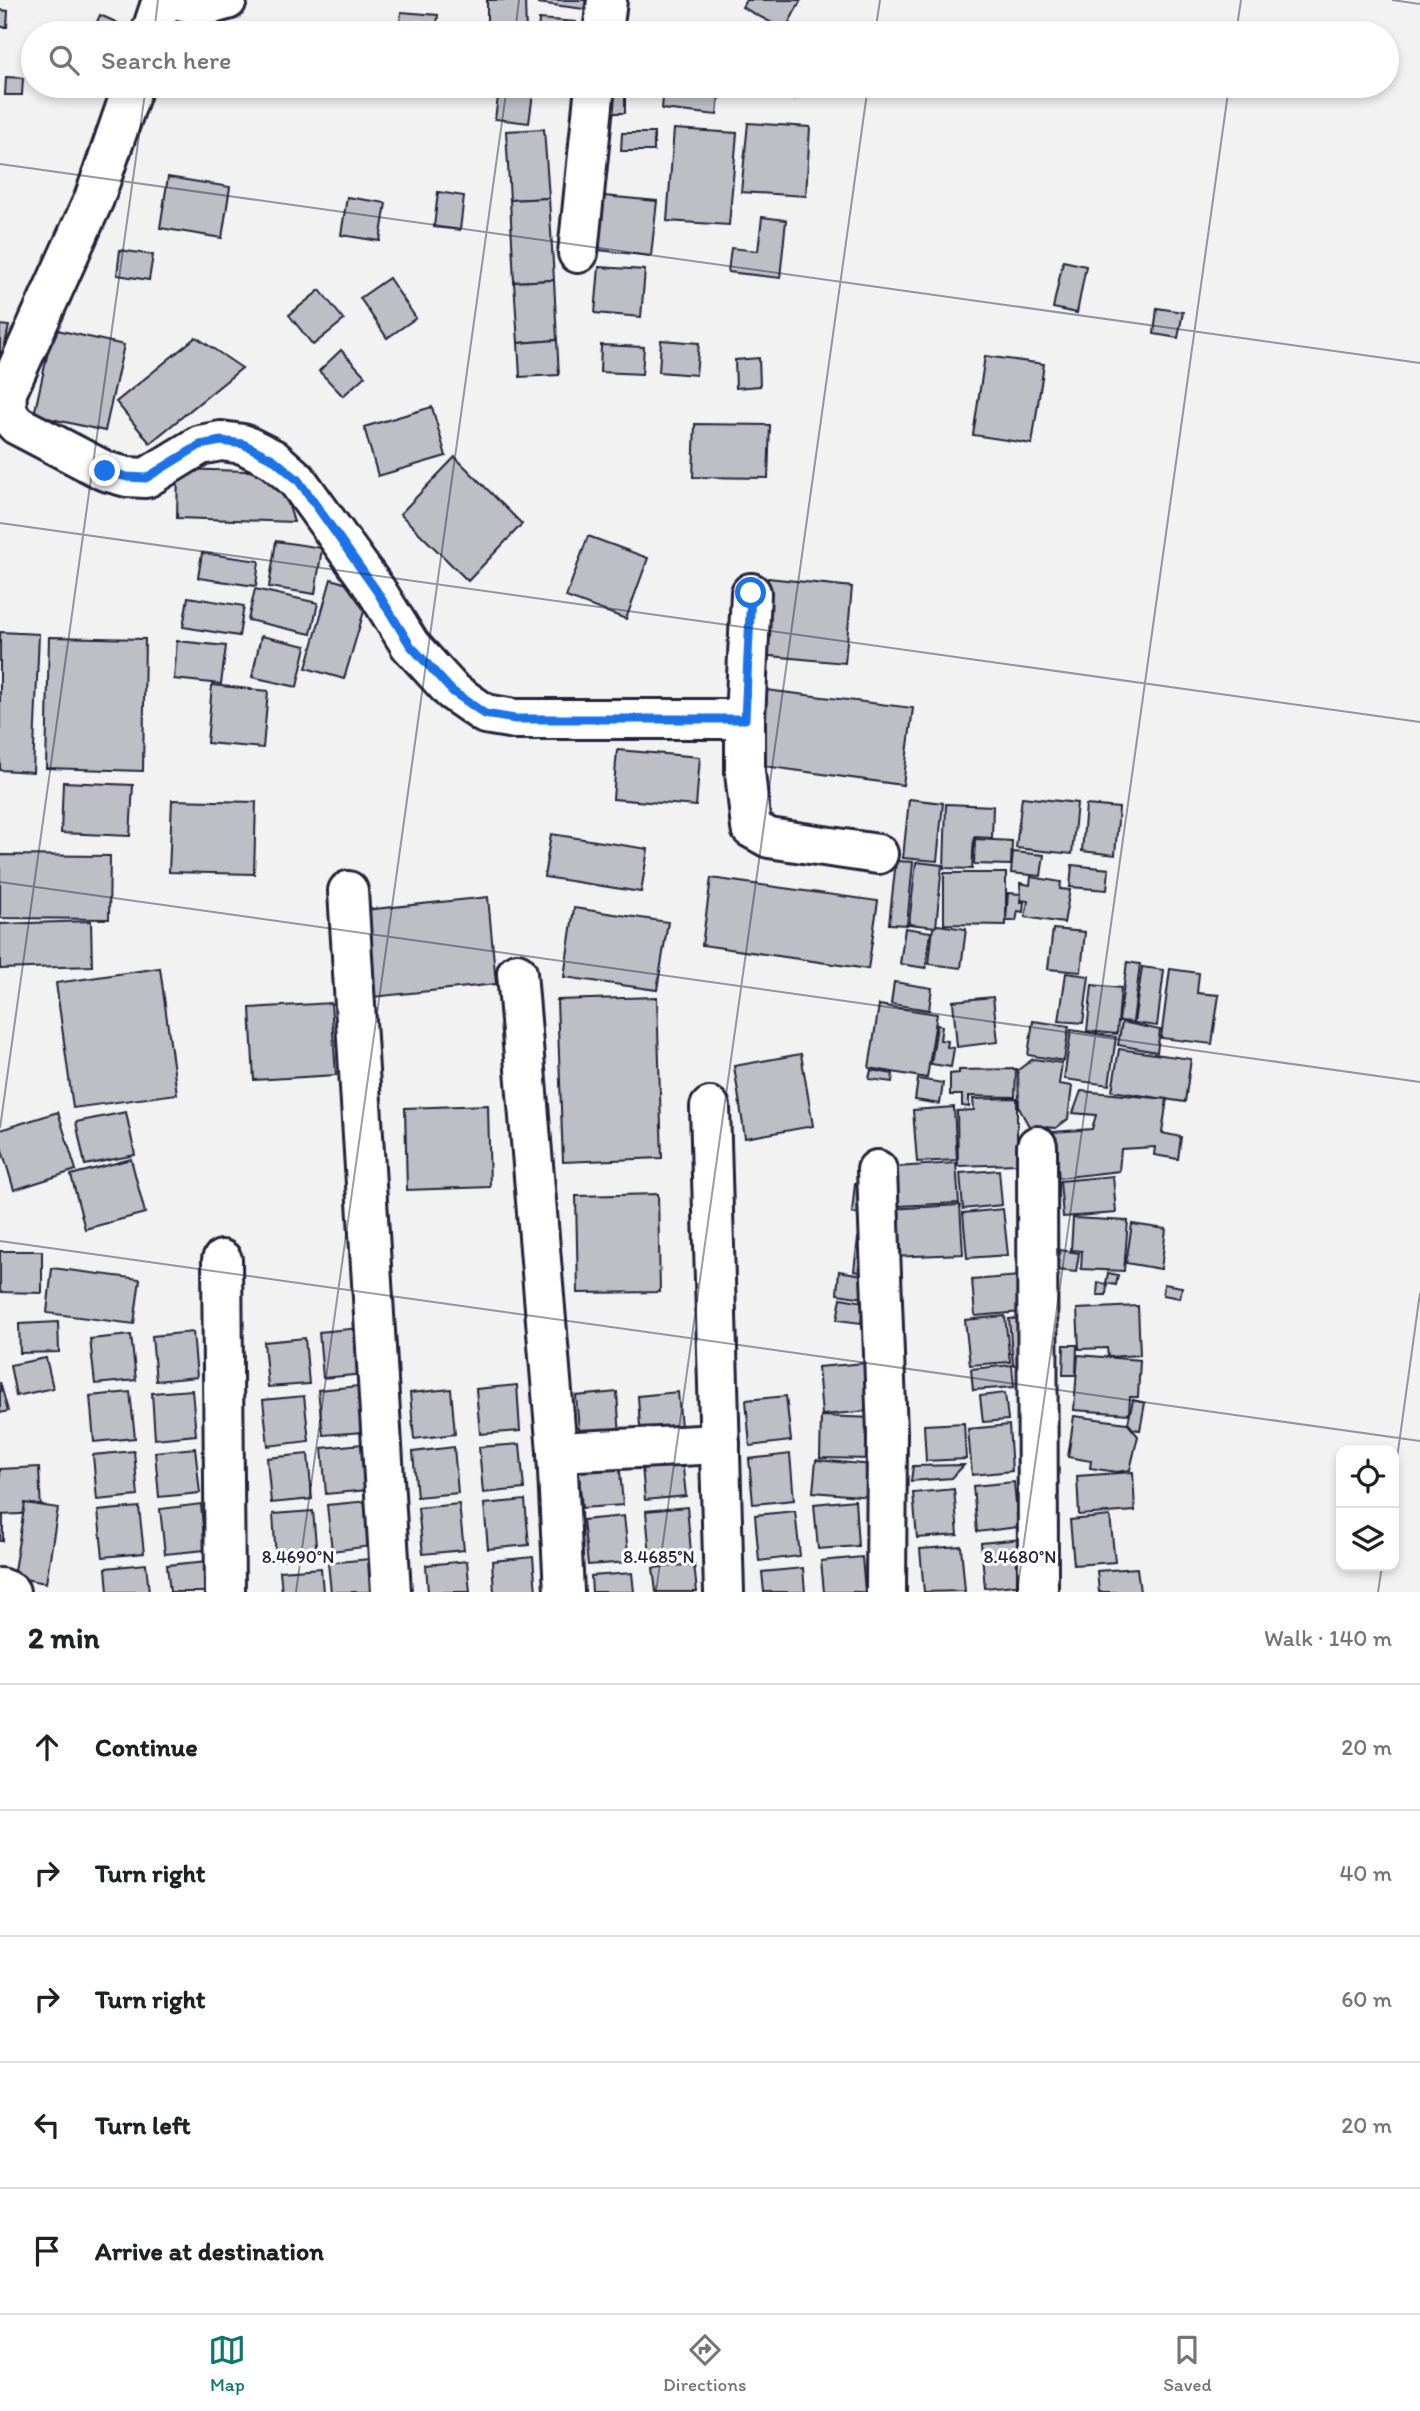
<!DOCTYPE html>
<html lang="en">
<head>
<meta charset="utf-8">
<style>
	body { margin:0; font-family:Itim,sans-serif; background:#f2f2f2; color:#202124 }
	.controls { position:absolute; right:21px; bottom:21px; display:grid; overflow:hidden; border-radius:14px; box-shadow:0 4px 10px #0003 }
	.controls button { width:63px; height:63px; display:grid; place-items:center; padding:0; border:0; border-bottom:2px solid #e0e0e0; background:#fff; color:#202124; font:35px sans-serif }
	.stop { position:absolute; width:21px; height:21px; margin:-16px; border:5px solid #1a73e8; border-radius:50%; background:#fff }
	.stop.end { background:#1a73e8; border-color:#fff; box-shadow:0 2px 7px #0008 }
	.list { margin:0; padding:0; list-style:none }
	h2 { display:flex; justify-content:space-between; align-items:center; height:91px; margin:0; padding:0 28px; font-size:30px }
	h2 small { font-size:23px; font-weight:400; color:#757577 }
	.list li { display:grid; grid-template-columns:46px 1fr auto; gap:21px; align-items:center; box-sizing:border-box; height:126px; padding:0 28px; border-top:2px solid #e0e0e0 }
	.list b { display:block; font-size:26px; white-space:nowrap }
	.list em { font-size:23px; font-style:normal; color:#757577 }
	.icon { flex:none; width:38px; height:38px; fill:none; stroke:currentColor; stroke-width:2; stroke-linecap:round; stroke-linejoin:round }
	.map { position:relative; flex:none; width:1420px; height:1592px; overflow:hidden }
	.search { position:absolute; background:#fff; box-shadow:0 4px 10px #0003; left:21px; right:21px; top:21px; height:77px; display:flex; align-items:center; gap:18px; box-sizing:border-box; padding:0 24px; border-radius:38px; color:#757577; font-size:26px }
	.sheet { height:721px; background:#fff }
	nav { display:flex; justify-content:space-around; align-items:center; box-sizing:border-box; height:98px; border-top:2px solid #e0e0e0; background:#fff; font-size:19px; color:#757577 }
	nav a { display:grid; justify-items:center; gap:4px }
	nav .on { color:#0f766e }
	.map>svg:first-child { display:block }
</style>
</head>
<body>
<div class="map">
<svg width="1420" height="1592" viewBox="0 0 1420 1592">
	<rect width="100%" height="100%" fill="#f2f2f3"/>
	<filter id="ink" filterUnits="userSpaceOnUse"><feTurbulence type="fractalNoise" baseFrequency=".0143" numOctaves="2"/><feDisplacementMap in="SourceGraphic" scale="14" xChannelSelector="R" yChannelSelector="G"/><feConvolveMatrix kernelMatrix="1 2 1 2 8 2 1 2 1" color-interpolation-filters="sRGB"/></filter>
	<g filter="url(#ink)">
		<!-- building -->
		<g fill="#bebec6" stroke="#22223b" stroke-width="2">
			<path d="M487 0H525L526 33H487Z"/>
			<path d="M538 0H586L584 9 538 3Z"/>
			<path d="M746 0H801L785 30 742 7Z"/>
			<path d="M0 10 8 11 7 27H0Z"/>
			<path d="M401 12 438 15 436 33H399Z"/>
			<path d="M100 15 134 30 133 33H92Z"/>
			<path d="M173 16 202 24 200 33H168Z"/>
			<path d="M539 19 576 22 575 33H538Z"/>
			<path d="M6 77 23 78 22 95H5Z"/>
			<rect x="610" y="86" width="15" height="27"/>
			<path d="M664 86H720L717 115 662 109Z"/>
			<path d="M766 86H796V99L765 96Z"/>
			<path d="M499 90 533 94 529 123 495 119Z"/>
			<path d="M748 123 810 127 806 196 741 192Z"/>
			<path d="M544 129 549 198 510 200 506 131Z"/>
			<path d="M674 129 737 133 729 225 667 221Z"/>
			<path d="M622 133H654V151H621Z"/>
			<path d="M168 177 230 187 222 238 160 228Z"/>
			<path d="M438 192 464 196 460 230 434 227Z"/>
			<path d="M604 196 657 201 651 256 599 250 600 243 589 241 591 211 603 212Z"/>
			<path d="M347 197 386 203 380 241 341 235Z"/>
			<path d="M549 198 554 280 514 282 510 200Z"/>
			<path d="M762 217 786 220 780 278 728 272 731 248 758 251Z"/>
			<path d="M120 250 153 255 149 280 117 275Z"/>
			<path d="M1063 261 1086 266 1077 313 1053 308Z"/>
			<path d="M599 267 645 270 641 317 595 313Z"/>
			<path d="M389 278 416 318 387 338 360 298Z"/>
			<path d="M554 280 557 340 518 343 514 282Z"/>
			<path d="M320 290 344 320 313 345 289 315Z"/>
			<path d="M1157 308 1183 312 1178 338 1154 334Z"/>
			<path d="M0 325 9 326 2 358 0 357Z"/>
			<path d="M53 329 124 345 105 431 34 415Z"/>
			<path d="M196 337 242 368 150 443 116 402Z"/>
			<path d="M557 340 559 375 520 377 518 343Z"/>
			<path d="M661 340 699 343 696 375 659 372Z"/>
			<path d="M601 345 644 347 642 374 600 372Z"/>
			<path d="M341 350 365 376 343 396 319 371Z"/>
			<path d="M985 356 1044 364 1032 444 973 435Z"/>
			<path d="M759 358 760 386 736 388 735 360Z"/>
			<path d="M432 407 446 456 378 476 364 427Z"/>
			<path d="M695 424 770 425 768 478 693 477Z"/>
			<path d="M455 457 522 524 468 581 400 514Z"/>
			<path d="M178 469 278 472 294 522 177 518Z"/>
			<path d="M588 536 648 558 626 619 566 597Z"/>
			<path d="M276 541 322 548 315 594 269 587Z"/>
			<path d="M202 553 259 561 256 586 198 578Z"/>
			<path d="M768 578 852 587 845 663 760 655Z"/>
			<path d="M331 579 370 591 344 679 306 668Z"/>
			<path d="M255 589 318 603 311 634 248 620Z"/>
			<path d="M188 597 244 606 239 636 183 627Z"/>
			<path d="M0 632 39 634 33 772 0 770Z"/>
			<path d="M261 636 306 646 297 687 252 677Z"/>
			<path d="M49 637 145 639 143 771 46 768Z"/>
			<path d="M177 641 226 646 221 684 174 679Z"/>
			<path d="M212 685 268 691 263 748 207 743Z"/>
			<path d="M766 690 913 708 903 785 756 765Z"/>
			<path d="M617 750 700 757 696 806 613 799Z"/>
			<path d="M63 782 133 785 130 836 61 833Z"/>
			<path d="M1022 797 1077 803 1072 854 1016 848Z"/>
			<path d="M909 799 943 803 937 861 903 858Z"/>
			<path d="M172 800 256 802 254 874 169 872Z"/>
			<path d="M946 804 993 806 992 838 974 837 972 869 944 868Z"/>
			<path d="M1086 805 1119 808 1115 855 1082 851Z"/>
			<path d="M551 834 648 849 641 892 544 877Z"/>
			<path d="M975 839 1012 841 1011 865 974 864Z"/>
			<path d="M1013 852 1044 855 1041 876 1011 873Z"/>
			<path d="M0 855 110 856 109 919 0 918Z"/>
			<path d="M896 861 913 862 907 925 889 924Z"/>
			<path d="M916 862 942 865 936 927 909 924Z"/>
			<path d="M1072 865 1109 869 1107 890 1070 887Z"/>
			<path d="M944 873H1006V925L944 924Z"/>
			<path d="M1031 877 1061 882 1060 889 1070 890 1064 923 1025 917 1028 901 1021 900 1020 883 1030 885Z"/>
			<path d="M711 878 878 901 868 969 702 945Z"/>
			<path d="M1008 893 1021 894 1020 902H1024L1023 912 1018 911 1016 921H1006Z"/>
			<path d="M488 897 496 984 373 997 365 910Z"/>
			<path d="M574 908 668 922 657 990 564 977Z"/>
			<path d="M91 921 92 966 0 969V924Z"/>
			<path d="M938 925 966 929 961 968 929 964 933 928Z"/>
			<path d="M905 928 931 932 926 968 900 964Z"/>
			<path d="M1053 929 1085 932 1081 972 1048 969Z"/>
			<path d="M1127 962 1140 964 1133 1022 1119 1021Z"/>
			<path d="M1142 967 1164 970 1157 1026 1134 1023Z"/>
			<path d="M160 968 177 1094 73 1108 56 983Z"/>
			<path d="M1170 969 1199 973 1197 993 1219 995 1212 1044 1161 1038Z"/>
			<path d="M1066 973 1089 976 1083 1023 1059 1021Z"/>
			<path d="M894 982 932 988 929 1010 891 1004Z"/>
			<path d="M1092 985 1121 988 1117 1034 1087 1031Z"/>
			<path d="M657 997 662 1158 563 1162 557 1000Z"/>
			<path d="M993 997 998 1042 957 1047 953 1001Z"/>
			<path d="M331 1003 336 1075 254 1080 250 1008Z"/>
			<path d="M879 1005 937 1014 927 1078 869 1068Z"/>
			<path d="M1033 1021 1069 1026 1064 1061 1028 1055Z"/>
			<path d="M1122 1022 1160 1030 1157 1052 1118 1045Z"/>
			<path d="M937 1025 942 1026 940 1040 948 1041 947 1047 954 1048 951 1067 931 1064Z"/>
			<path d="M1071 1030 1116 1037 1109 1085 1064 1079Z"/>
			<path d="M1119 1049 1191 1059 1185 1102 1112 1091Z"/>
			<path d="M801 1054 813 1126 745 1138 734 1066Z"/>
			<path d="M1033 1059 1062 1063 1059 1084 1072 1086 1068 1119 1056 1128 1029 1126 1019 1108 1018 1070Z"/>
			<path d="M1016 1069 1015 1097 969 1096V1107L962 1106V1095H950V1074L959 1073V1070Z"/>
			<path d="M871 1070 893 1074 892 1082 869 1079Z"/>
			<path d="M918 1079 943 1083 940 1104 915 1100Z"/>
			<path d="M1081 1091 1167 1099 1162 1133 1181 1137 1178 1159 1154 1155 1155 1147 1121 1149 1119 1171 1059 1178 1054 1132 1092 1129 1096 1115 1073 1113Z"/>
			<path d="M1017 1098V1164L958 1166 957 1111 974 1110 973 1099Z"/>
			<path d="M488 1105 490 1187 407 1190 405 1108Z"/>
			<path d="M954 1107 957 1160 917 1162 913 1110Z"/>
			<path d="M58 1112 76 1170 14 1190 0 1143V1130Z"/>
			<path d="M126 1112 135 1155 85 1165 76 1122Z"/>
			<path d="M131 1159 145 1213 85 1229 71 1175Z"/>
			<path d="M956 1163 959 1203 898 1206 896 1167Z"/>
			<path d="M999 1170 1002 1205 963 1209 960 1173Z"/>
			<path d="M1113 1176 1116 1213 1063 1217 1060 1181Z"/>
			<path d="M855 1183 871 1185 867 1215 852 1213Z"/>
			<path d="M658 1194 660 1292 578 1293 576 1196Z"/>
			<path d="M960 1205 963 1254 891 1257 888 1209Z"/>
			<path d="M1003 1209 1008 1255 967 1258 963 1213Z"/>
			<path d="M1073 1218 1128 1221 1124 1271 1081 1269 1082 1251 1071 1250Z"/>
			<path d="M1132 1224 1166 1229 1161 1269 1126 1263Z"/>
			<path d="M858 1238 871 1239 867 1273 854 1271Z"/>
			<path d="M1060 1250 1079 1253 1076 1272 1057 1270Z"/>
			<path d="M0 1251H42V1293L0 1292Z"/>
			<path d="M52 1268 140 1279 134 1324 47 1313Z"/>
			<path d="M839 1271 868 1276 865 1298 837 1294Z"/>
			<path d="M1108 1273 1118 1275 1116 1285 1106 1283Z"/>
			<path d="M1019 1276 1022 1312 975 1316 972 1280Z"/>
			<path d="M1098 1283 1107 1284 1106 1295H1097Z"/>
			<path d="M1164 1284 1182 1287 1180 1298 1163 1295Z"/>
			<path d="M841 1298 864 1302 861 1323 837 1320Z"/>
			<path d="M1138 1306 1140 1355 1108 1357 1107 1348 1079 1349 1077 1309Z"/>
			<path d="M1005 1316 1010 1362 970 1365 965 1320Z"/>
			<path d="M1024 1318 1028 1363 1013 1365 1009 1319Z"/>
			<path d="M58 1322 59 1352 20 1353 19 1324Z"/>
			<path d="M360 1328 364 1374 323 1378 319 1332Z"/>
			<path d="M193 1332 197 1377 156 1381 152 1336Z"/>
			<path d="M131 1335 136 1380 95 1384 90 1339Z"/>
			<path d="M305 1338 309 1384 268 1387 264 1342Z"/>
			<path d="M1064 1345H1077L1076 1375H1063Z"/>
			<path d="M1078 1355 1140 1360 1138 1397H1130L1129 1414 1074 1410Z"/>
			<path d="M46 1358 53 1388 16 1396 10 1365Z"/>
			<path d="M878 1362 882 1410 822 1415 818 1367Z"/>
			<path d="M1012 1365 1014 1387 973 1390 971 1369Z"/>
			<path d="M0 1382 8 1411 0 1413Z"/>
			<path d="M517 1385 520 1431 480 1434 476 1389Z"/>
			<path d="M359 1386 364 1432 323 1435 318 1390Z"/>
			<path d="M451 1389 455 1434 414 1439 410 1393Z"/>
			<path d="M192 1390 196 1435 155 1439 152 1393Z"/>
			<path d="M130 1392 135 1438 94 1442 90 1396Z"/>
			<path d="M617 1392 620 1438 580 1441 576 1396Z"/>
			<path d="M678 1392 682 1438 641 1442 638 1396Z"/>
			<path d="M1005 1393 1008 1420 983 1422 980 1396Z"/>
			<path d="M304 1396 309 1441 268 1446 263 1400Z"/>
			<path d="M786 1396 791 1441 750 1446 746 1400Z"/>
			<path d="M1133 1400 1145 1403 1140 1430 1133 1429 1128 1423Z"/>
			<path d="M821 1416 874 1418 873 1459 820 1458Z"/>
			<path d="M1074 1416 1127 1423 1138 1436 1130 1470 1116 1472 1090 1468 1091 1461 1068 1457Z"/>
			<path d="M964 1423 966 1459 926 1461 924 1425Z"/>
			<path d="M1009 1425 1012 1471 972 1475 968 1429Z"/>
			<path d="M362 1444 367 1490 326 1494 322 1448Z"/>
			<path d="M520 1444 524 1489 483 1493 479 1447Z"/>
			<path d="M454 1447 458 1493 417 1497 413 1452Z"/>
			<path d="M195 1448 200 1493 159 1497 155 1452Z"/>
			<path d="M681 1450 686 1496 645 1500 641 1455Z"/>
			<path d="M134 1451 138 1496 97 1500 93 1455Z"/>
			<path d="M308 1454 312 1499 271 1503 267 1458Z"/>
			<path d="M790 1454 794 1500 753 1504 749 1459Z"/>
			<path d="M619 1459 623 1505 582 1508 578 1463Z"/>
			<path d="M816 1460 873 1465 871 1497 813 1492Z"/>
			<path d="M964 1465 952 1478 911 1481 913 1466Z"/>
			<path d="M39 1467 41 1513 0 1515V1469Z"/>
			<path d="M1133 1472 1135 1511 1079 1515 1077 1476Z"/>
			<path d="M1014 1482 1018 1527 977 1532 973 1486Z"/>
			<path d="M954 1489 958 1535 917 1538 913 1493Z"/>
			<path d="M525 1500 529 1545 488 1549 484 1504Z"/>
			<path d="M855 1500 858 1546 818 1549 814 1504Z"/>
			<path d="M368 1501 372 1546 332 1551 327 1505Z"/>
			<path d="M25 1503 58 1508 46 1583 13 1577Z"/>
			<path d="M201 1504 205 1550 165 1554 160 1509Z"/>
			<path d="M459 1504 464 1550 423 1554 418 1508Z"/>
			<path d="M139 1507 144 1553 103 1557 98 1511Z"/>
			<path d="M687 1507 691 1552 650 1557 646 1511Z"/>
			<path d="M313 1511 317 1556 276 1560 273 1514Z"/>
			<path d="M795 1511 800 1556 759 1561 755 1515Z"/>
			<rect x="0" y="1515" width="3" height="26"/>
			<path d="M624 1516 629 1562 588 1565 583 1520Z"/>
			<path d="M1110 1516 1115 1562 1074 1565 1070 1520Z"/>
			<path d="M1021 1539 1025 1584 985 1588 981 1543Z"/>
			<path d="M961 1546 965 1591 924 1592 920 1549Z"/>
			<path d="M533 1557 536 1592H494L492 1561Z"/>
			<path d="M862 1557 865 1592H824L821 1561Z"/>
			<path d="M369 1559 372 1592H331L328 1563Z"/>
			<path d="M208 1561 211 1592H170L167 1565Z"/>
			<path d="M467 1561 470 1592H428L426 1565Z"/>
			<path d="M146 1564 149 1592H108L106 1568Z"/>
			<path d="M694 1564 697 1592H656L653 1568Z"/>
			<path d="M321 1568 323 1592H282L280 1571Z"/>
			<path d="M803 1568 805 1592H764L762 1572Z"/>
			<path d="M1137 1568 1140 1592H1099L1097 1571Z"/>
			<path d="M632 1573 634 1592H592L591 1576Z"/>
		</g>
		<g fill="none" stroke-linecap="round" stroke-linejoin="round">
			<!-- minor casing -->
			<g stroke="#22223b" stroke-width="44">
				<g id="minor">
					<path d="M179 0 205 6 227 0"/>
					<path d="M151 33 162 0"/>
					<path d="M603 33 607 0"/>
					<path d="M133 86 94 199 7 392C6 406 6 414 17 425L105 471 127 477 146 478 200 445 221 441 243 444 273 459 297 480 376 590 410 645 452 691 485 714 515 719H745L751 593"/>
					<path d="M578 253 595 86"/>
					<path d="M745 719V772L751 828 769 838 878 854"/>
					<path d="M348 891 391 1592"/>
					<path d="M517 973 557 1452 564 1592"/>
					<path d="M710 1107 724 1592"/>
					<path d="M1037 1146 1038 1592"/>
					<path d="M877 1170 887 1433 886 1592"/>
					<path d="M222 1260 225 1592"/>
					<path d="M557 1452 720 1444"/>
					<path d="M0 1588 10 1592"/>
				</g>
			</g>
			<!-- minor -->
			<use href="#minor" stroke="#fff" stroke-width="38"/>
		</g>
	</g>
	<g fill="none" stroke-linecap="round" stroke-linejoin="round" filter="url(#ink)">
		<!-- route -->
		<path stroke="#1a73e8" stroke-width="9" d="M105 471 127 477 146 478 200 445 221 441 243 444 273 459 298 480 376 590 410 645 452 691 485 714 515 719H745L751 593"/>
	</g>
	<!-- ticks -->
	<path fill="none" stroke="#22223b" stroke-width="2" stroke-opacity="0.45" d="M1392 0 1420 4M154 33 158 0M515 33 519 0M875 33 880 0M1236 33 1241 0M0 164 1420 363M0 523 1420 722M0 882 1420 1082M0 1128 146 86M0 1241 1420 1441M1394 1480 1420 1293M296 1592 507 86M656 1592 868 86M1017 1592 1229 86M1378 1592 1382 1566"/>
	<g font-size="18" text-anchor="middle" fill="#22223b" stroke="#fff" stroke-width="6" stroke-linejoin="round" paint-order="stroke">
		<text x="298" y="1563">8.4690°N</text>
		<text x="659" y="1563">8.4685°N</text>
		<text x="1020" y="1563">8.4680°N</text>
	</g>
</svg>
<div class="controls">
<button><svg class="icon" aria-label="locate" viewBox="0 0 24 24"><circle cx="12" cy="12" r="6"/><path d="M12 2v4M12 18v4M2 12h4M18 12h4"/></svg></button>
<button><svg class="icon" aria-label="layers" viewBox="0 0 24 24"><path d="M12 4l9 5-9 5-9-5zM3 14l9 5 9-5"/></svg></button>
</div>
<div class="stop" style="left:751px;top:593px"></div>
<div class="stop end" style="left:105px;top:471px"></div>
<div class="search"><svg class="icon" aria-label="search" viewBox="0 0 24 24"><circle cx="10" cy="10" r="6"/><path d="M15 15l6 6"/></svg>Search here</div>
</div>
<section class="sheet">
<h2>2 min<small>Walk · 140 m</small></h2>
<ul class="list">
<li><svg class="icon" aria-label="ahead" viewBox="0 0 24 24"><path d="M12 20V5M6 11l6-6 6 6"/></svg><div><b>Continue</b></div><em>20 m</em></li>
<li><svg class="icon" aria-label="right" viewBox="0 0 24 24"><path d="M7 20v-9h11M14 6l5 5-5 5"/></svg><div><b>Turn right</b></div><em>40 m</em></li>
<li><svg class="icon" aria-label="right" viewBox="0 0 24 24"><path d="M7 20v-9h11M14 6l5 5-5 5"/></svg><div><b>Turn right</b></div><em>60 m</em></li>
<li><svg class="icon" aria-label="left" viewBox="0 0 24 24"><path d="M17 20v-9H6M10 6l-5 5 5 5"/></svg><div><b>Turn left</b></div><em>20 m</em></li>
<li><svg class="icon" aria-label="arrive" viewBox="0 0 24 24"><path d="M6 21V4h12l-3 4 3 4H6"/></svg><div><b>Arrive at destination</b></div></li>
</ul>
</section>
<nav>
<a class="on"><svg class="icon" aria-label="map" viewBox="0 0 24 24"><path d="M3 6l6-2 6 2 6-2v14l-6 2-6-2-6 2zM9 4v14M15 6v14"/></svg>Map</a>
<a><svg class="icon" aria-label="directions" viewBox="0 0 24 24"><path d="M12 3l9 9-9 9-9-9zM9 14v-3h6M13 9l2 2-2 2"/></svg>Directions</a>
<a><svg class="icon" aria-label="saved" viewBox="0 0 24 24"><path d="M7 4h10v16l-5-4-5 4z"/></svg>Saved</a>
</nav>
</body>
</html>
